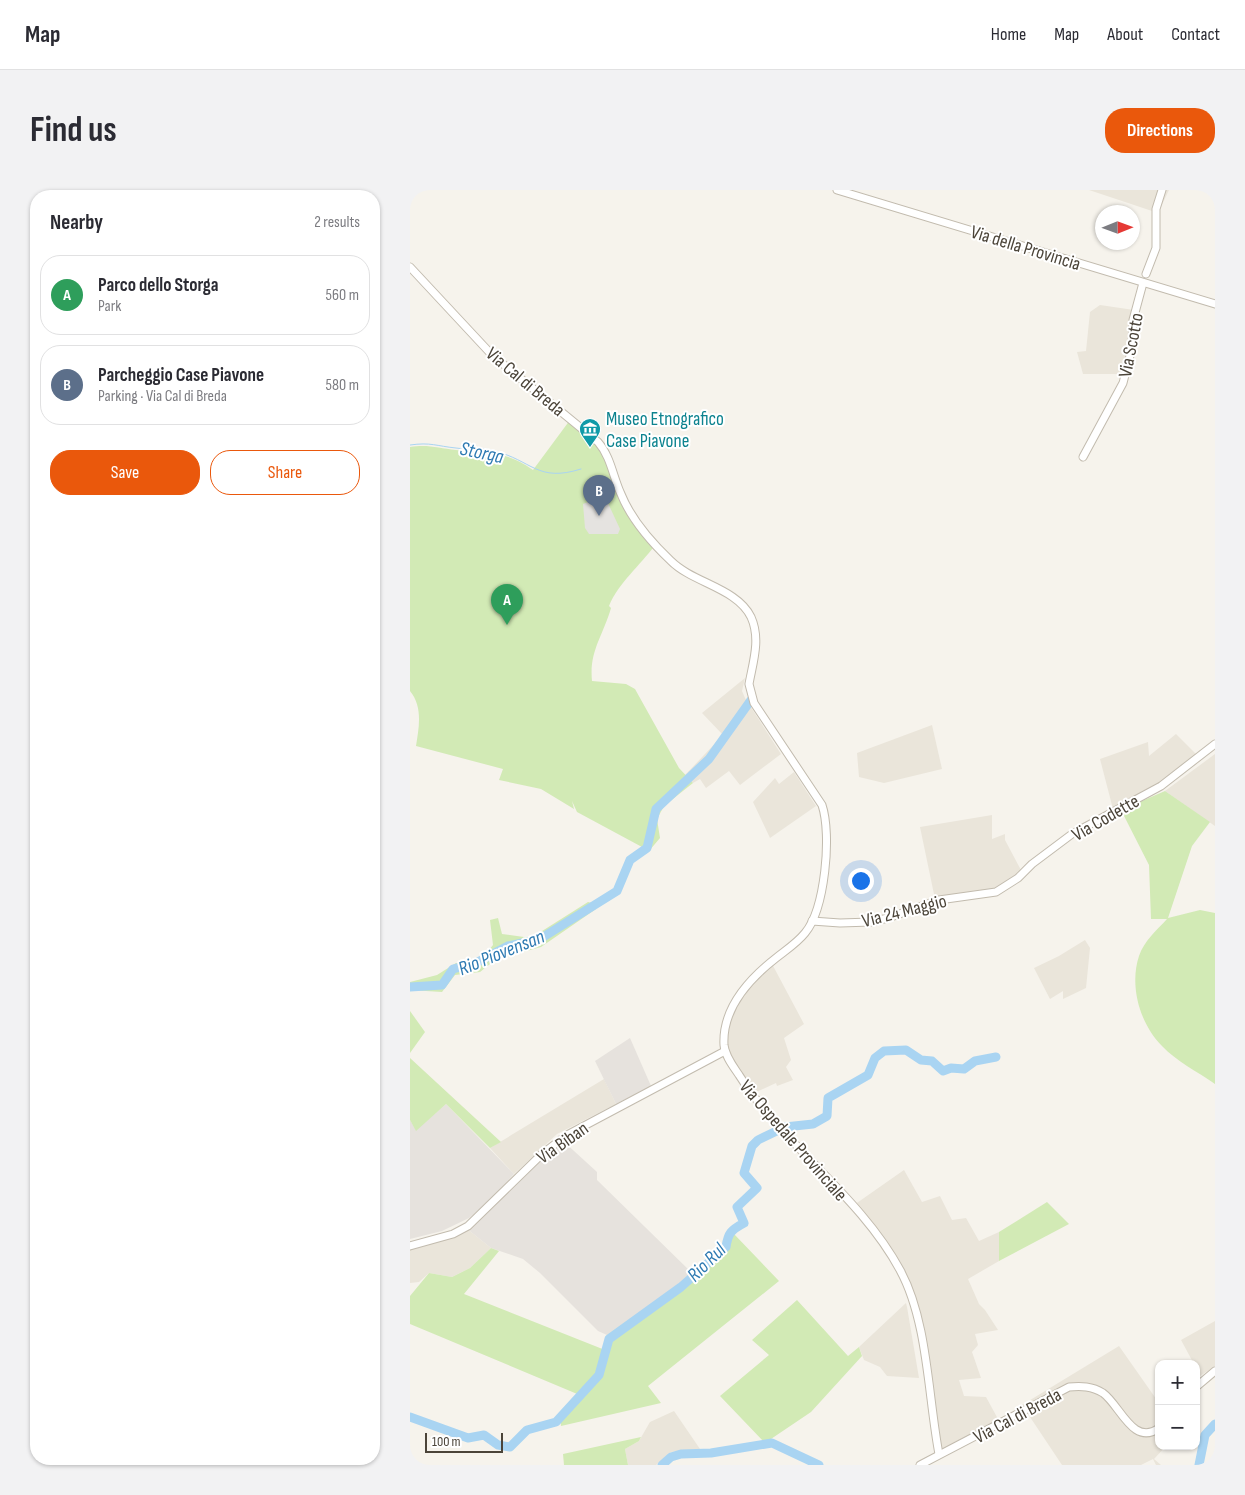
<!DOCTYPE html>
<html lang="en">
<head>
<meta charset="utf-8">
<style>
	body { margin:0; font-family:"Sofia Sans Condensed",sans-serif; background:#f2f2f3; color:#2b2b33 }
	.controls { position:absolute; right:15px; bottom:15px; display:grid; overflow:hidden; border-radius:10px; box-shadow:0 1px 4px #0004 }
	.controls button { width:45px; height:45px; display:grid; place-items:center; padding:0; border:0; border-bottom:1px solid #e1e1e2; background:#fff; color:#2b2b33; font:25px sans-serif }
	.compass { position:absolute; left:685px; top:15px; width:45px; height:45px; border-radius:50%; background:#fff; box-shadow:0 1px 4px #0004; rotate:89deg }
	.scale { position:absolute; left:15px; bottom:12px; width:78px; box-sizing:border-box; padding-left:5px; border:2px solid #4b4439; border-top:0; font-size:14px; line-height:18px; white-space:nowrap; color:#4b4439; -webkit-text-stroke:4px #fff; paint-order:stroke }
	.you { position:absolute; left:450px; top:690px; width:18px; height:18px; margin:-12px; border:4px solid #fff; border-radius:50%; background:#1a73e8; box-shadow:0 0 0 8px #1a73e833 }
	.badge { display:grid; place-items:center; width:32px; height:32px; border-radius:50%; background:#ea580c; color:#fff; font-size:16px; font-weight:700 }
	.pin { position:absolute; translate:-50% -41px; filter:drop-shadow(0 1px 2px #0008) }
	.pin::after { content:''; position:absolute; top:26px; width:18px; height:15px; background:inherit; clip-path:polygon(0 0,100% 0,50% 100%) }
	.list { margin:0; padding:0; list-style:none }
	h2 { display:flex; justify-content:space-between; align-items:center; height:65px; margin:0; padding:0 20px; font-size:21px }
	h2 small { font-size:16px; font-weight:400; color:#7c7c81 }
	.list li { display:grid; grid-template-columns:32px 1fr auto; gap:15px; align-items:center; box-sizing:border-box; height:80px; margin:0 10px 10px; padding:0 10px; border:1px solid #e1e1e2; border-radius:20px }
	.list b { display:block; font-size:19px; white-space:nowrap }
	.list p { margin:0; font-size:16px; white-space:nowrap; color:#7c7c81 }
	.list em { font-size:16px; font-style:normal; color:#7c7c81 }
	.actions { display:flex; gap:10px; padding:15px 20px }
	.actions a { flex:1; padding:11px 0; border:1px solid #ea580c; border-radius:20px; text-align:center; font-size:18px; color:#ea580c }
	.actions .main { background:#ea580c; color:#fff }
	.map { position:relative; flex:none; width:805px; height:1275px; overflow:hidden; border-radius:20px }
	header { display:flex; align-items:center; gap:30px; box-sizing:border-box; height:70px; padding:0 25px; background:#fff; border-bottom:1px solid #e1e1e2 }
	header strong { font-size:24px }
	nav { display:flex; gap:28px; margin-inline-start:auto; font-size:18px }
	.intro { display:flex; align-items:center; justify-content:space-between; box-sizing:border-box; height:120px; padding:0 30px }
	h1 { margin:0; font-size:35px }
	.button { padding:12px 22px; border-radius:20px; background:#ea580c; color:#fff; font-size:18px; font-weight:700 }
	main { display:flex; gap:30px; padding:0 30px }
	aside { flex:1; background:#fff; border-radius:20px; box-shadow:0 1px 4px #0004 }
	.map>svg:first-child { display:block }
</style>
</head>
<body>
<header>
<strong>Map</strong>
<nav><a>Home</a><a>Map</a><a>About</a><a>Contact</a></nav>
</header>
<div class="intro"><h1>Find us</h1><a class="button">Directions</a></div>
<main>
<aside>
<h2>Nearby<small>2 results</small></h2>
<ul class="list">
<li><span class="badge" style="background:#2e9e5b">A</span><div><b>Parco dello Storga</b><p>Park</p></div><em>560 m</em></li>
<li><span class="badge" style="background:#5c6f8a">B</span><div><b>Parcheggio Case Piavone</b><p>Parking · Via Cal di Breda</p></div><em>580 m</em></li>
</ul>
<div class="actions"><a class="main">Save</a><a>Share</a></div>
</aside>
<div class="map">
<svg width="805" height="1275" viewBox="0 0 805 1275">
	<rect width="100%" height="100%" fill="#f6f3ec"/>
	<!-- residential -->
	<g fill="#eae5da">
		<path d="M679 0H759L748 23Z"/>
		<path d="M690 115 724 120 726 153 718 184H673L667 162 676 161 680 122Z"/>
		<path d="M335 488 332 501 335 508 371 564 330 595 319 581 296 598 290 589 283 593 275 585 313 545 292 523Z"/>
		<path d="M522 535 532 579 474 593 449 587 447 563Z"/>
		<path d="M766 544 789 567 756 590 703 619 690 569 738 552 739 566Z"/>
		<path d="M805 564V636L755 601Z"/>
		<path d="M384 582 406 616 360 648 343 612 365 588 369 594Z"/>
		<path d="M582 625V649L595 644V650L612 682 588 699 525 709 510 637Z"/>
		<path d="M675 750 680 758 676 798 653 809V801L640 809 624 778 649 766Z"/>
		<path d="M361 772 394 834 374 848 381 870 376 877 383 890 367 896 366 893 342 904 323 876 313 850 318 824Z"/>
		<path d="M194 889 206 914 147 944 104 984 80 958Z"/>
		<path d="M494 980 512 1012 530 1006 542 1030 556 1028 569 1051 589 1042V1071L558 1089 569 1114 575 1120 588 1140 565 1144 568 1155 562 1162 571 1188 549 1190 554 1206 576 1207 588 1229 530 1260 501 1101 444 1015Z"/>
		<path d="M56 1038 81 1058 60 1078 42 1087 19 1083 9 1092 0 1093V1057Z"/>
		<path d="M496 1113 497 1117 509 1188 477 1186 470 1177 454 1170 449 1157Z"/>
		<path d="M805 1131V1176L790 1186 786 1174H784L771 1150Z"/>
		<path d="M709 1156 749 1213V1256H756L744 1269 751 1275H746L743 1269 731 1275H652L612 1215Z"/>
		<path d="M264 1221 290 1259 261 1262 246 1275H218L215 1259 229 1251 240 1232Z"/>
	</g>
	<!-- industrial -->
	<g fill="#e6e2dd">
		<path d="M220 848 241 896 206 914 185 871Z"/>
		<path d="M36 914 104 984 78 1012 59 1028 32 1041 0 1049V930L6 940Z"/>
		<path d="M152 950 187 982V990L281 1082 268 1095 197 1145 188 1141 130 1083 113 1069 81 1058 56 1038 84 1017 123 975Z"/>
	</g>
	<!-- green -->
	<g fill="#d2eab5" fill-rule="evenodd">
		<path d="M160 230 190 257 204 292 245 355C230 376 209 392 199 416L201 418C193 446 179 461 182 491L216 494 225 499 269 578 283 593 254 616 247 629 250 648 239 661 237 660 239 651 234 660 232 657 167 622 162 611 164 619 131 599 89 590 93 579 6 556C9 537 13 517 0 501V257C17 254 29 258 46 260 78 264 95 260 123 280ZM272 593 274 596 247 623 243 632 245 620Z"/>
		<path d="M755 601 800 632 782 656 758 728 790 720 805 723V894C788 882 766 871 752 856 730 834 719 796 729 766 734 751 747 740 757 729H741L739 675 711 620Z"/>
		<path d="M178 712 186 714V719L131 757 85 770 70 782 45 785 32 802 0 800V792L27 785 46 773H56L73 767 83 755 80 730 88 728 92 744 121 748Z"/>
		<path d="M0 821 15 842 0 863Z"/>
		<path d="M0 868 91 952 80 958 36 914 6 941 0 930Z"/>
		<path d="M637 1012 659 1034 589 1071V1042Z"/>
		<path d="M324 1044 369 1091 238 1196 251 1213 151 1236 150 1225 172 1206 0 1134V1106L19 1083 42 1087 60 1078 81 1058 89 1061 54 1104 195 1160 197 1145 268 1095Z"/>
		<path d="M387 1110 438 1166 449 1157 452 1166 401 1222 355 1253 310 1206 359 1165 342 1150Z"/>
		<path d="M231 1247 229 1251 215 1259 218 1275H154L153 1264Z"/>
	</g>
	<!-- parking -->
	<path fill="#e5e3e0" d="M197 311 210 339 208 344H179L175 338 173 314 178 312Z"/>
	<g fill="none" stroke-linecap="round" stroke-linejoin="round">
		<!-- stream -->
		<path stroke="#a9d4f2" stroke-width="1" d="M0 255C21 252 26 256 46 258 58 260 72 257 84 261 122 270 127 293 171 279"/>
		<!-- river -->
		<g stroke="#a9d4f2" stroke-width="9">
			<path d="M0 797 32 795 43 779 66 773 98 756 130 749 207 701 220 670 237 658 246 619 299 569 341 510"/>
			<path d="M0 1227 58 1248 74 1245 88 1255 100 1257 117 1240 146 1232 189 1185 199 1149 271 1097 316 1057C318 1043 321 1040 334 1033L327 1017 347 998 334 983 342 956 348 950 375 937 403 934 417 926 418 908 458 885 465 868 474 861 496 860 511 870 522 871 533 881 541 878 554 879 565 871 586 867"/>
			<path d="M252 1275 261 1267 271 1264 301 1263 362 1253 409 1275"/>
			<path d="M789 1275 795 1245 805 1234"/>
		</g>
		<!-- minor casing -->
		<g stroke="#c2bbae" stroke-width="9">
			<g id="minor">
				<path d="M427 0 805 114"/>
				<path d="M0 77 82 165 188 252C201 267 203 287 211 304 221 329 242 353 261 371 283 393 327 398 341 427 351 449 343 472 339 494L344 513 412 615C422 645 415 719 395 743 387 753 376 760 366 768 339 789 312 818 314 855 315 866 323 876 329 885 374 956 450 1006 490 1080 518 1131 518 1207 529 1264"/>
				<path d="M736 84 746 58V19L752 0"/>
				<path d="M673 267 713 193 722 158 723 130 733 93"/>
				<path d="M402 731 430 733 461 732 478 728 529 710 586 702 608 688 622 674 662 644 751 596 805 554"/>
				<path d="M0 1056 43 1044 58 1036 132 964 157 945 315 861"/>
				<path d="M786 1197 805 1181"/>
				<path d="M510 1275 659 1197C671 1196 682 1196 693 1203 710 1215 723 1257 749 1238"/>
			</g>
		</g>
		<!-- minor -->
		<use href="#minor" stroke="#fff" stroke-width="7"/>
	</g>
	<!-- icons -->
	<defs>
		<g id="museum-pin" transform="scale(1.125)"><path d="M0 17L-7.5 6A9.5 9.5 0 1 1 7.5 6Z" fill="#0f9aa8" stroke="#fff"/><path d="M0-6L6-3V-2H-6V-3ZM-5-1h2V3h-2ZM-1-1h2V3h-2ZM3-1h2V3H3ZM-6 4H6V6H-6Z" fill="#fff"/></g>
	</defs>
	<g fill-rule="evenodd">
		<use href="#museum-pin" x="180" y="239"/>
	</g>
	<g text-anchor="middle" stroke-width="4" stroke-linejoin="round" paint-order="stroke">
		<!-- street labels -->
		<g font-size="19" fill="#4b4439" stroke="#fff">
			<text transform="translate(616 57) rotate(17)" y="7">Via della Provincia</text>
			<text transform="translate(720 155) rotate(-79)" y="7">Via Scotto</text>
			<text transform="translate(116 191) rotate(40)" y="7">Via Cal di Breda</text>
			<text transform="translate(695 627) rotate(-30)" y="7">Via Codette</text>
			<text transform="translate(494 720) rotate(-14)" y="7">Via 24 Maggio</text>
			<text transform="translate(384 950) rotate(49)" y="7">Via Ospedale Provinciale</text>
			<text transform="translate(152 952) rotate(-35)" y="7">Via Biban</text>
			<text transform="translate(607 1225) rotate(-28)" y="7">Via Cal di Breda</text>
		</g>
		<!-- culture labels -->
		<g font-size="19" fill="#0d838f" stroke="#fff" text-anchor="start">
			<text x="196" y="235">Museo Etnografico<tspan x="196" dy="22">Case Piavone</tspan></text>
		</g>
		<!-- water labels -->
		<g font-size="20" font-style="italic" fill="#2e7ab2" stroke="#fff">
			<text transform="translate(72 262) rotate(12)" y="7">Storga</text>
			<text transform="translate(91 762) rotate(-22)" y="7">Rio Piovensan</text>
			<text transform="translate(296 1072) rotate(-45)" y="7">Rio Rul</text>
		</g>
	</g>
</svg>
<div class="controls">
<button>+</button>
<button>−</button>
</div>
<svg class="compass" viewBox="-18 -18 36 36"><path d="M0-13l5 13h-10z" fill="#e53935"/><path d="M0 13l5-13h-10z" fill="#7c7c81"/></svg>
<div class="scale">100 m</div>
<div class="you"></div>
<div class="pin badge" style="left:97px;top:435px;background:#2e9e5b">A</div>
<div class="pin badge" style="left:189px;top:326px;background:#5c6f8a">B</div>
</div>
</main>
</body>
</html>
